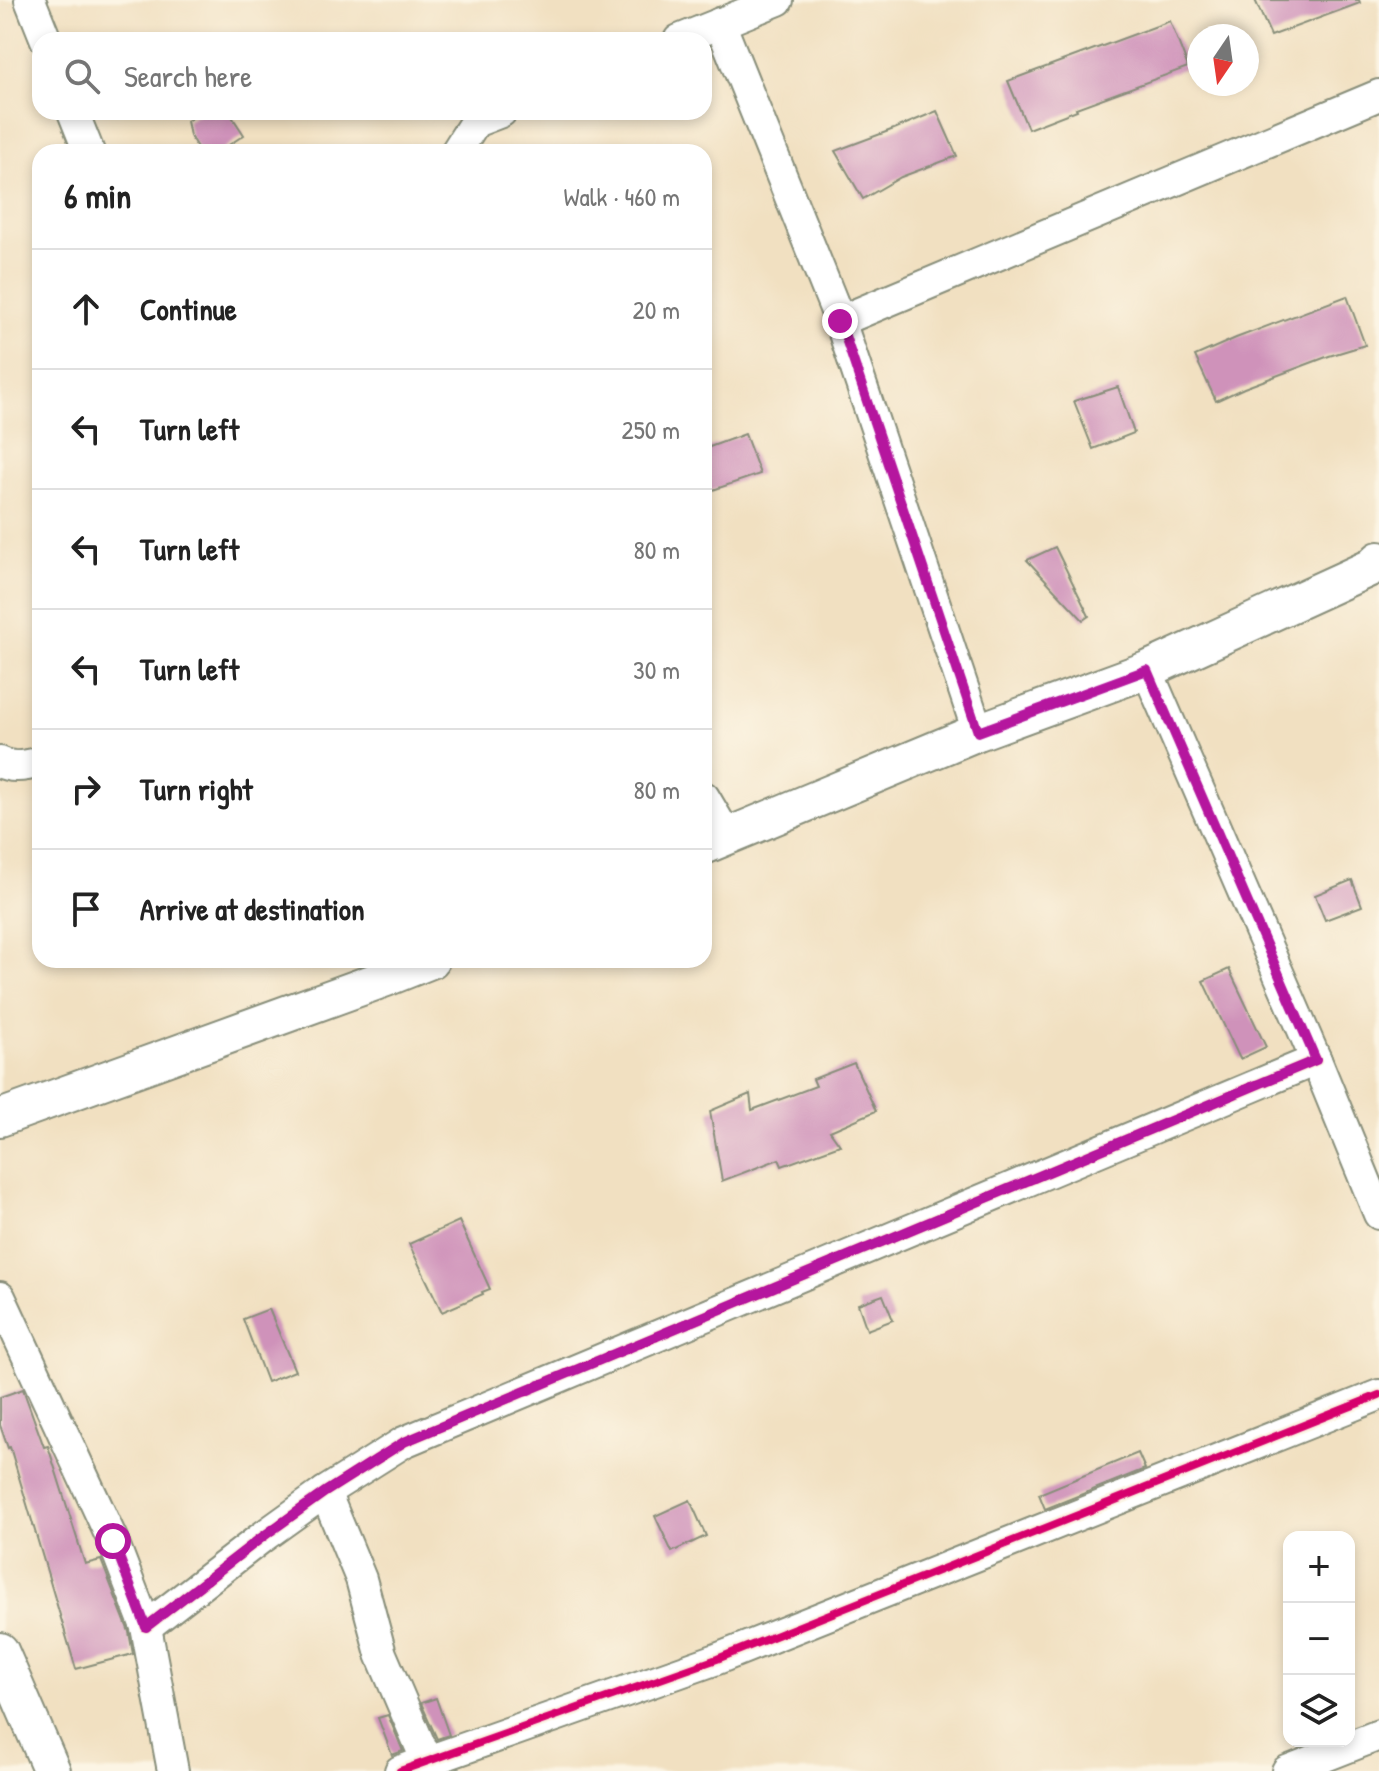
<!DOCTYPE html>
<html lang="en">
<head>
<meta charset="utf-8">
<style>
	body { margin:0; font-family:"Patrick Hand",sans-serif; background:#f6f6f6; color:#222 }
	.controls { position:absolute; right:24px; bottom:24px; display:grid; overflow:hidden; border-radius:16px; box-shadow:0 4px 12px #0003 }
	.controls button { width:72px; height:72px; display:grid; place-items:center; padding:0; border:0; border-bottom:2px solid #e0e0e0; background:#fff; color:#222; font:40px sans-serif }
	.compass { position:absolute; left:1187px; top:24px; width:72px; height:72px; border-radius:50%; background:#fff; box-shadow:0 4px 12px #0003; rotate:193deg }
	.stop { position:absolute; width:24px; height:24px; margin:-18px; border:6px solid #b5179e; border-radius:50%; background:#fff }
	.stop.end { background:#b5179e; border-color:#fff; box-shadow:0 2px 8px #0008 }
	.list { margin:0; padding:0; list-style:none }
	h2 { display:flex; justify-content:space-between; align-items:center; height:104px; margin:0; padding:0 32px; font-size:34px }
	h2 small { font-size:26px; font-weight:400; color:#767676 }
	.list li { display:grid; grid-template-columns:52px 1fr auto; gap:24px; align-items:center; box-sizing:border-box; height:120px; padding:0 32px; border-top:2px solid #e0e0e0 }
	.list b { display:block; font-size:30px; white-space:nowrap }
	.list em { font-size:26px; font-style:normal; color:#767676 }
	.icon { flex:none; width:44px; height:44px; fill:none; stroke:currentColor; stroke-width:2; stroke-linecap:round; stroke-linejoin:round }
	.map { position:relative; flex:none; width:1379px; height:1771px; overflow:hidden }
	.search { position:absolute; background:#fff; box-shadow:0 4px 12px #0003; left:32px; top:32px; width:680px; height:88px; display:flex; align-items:center; gap:20px; box-sizing:border-box; padding:0 28px; border-radius:24px; color:#767676; font-size:30px }
	.panel { position:absolute; background:#fff; box-shadow:0 4px 12px #0003; left:32px; top:144px; width:680px; height:824px; border-radius:24px }
	.map>svg:first-child { display:block }
</style>
</head>
<body>
<div class="map">
<svg width="1379" height="1771" viewBox="0 0 1379 1771">
	<rect width="100%" height="100%" fill="#fcf5e5"/>
	<filter id="ink" filterUnits="userSpaceOnUse"><feTurbulence type="fractalNoise" baseFrequency=".0125" numOctaves="2"/><feDisplacementMap in="SourceGraphic" scale="16" xChannelSelector="R" yChannelSelector="G"/><feConvolveMatrix kernelMatrix="1 2 1 2 8 2 1 2 1" color-interpolation-filters="sRGB"/></filter>
	<filter id="wash" filterUnits="userSpaceOnUse"><feTurbulence type="fractalNoise" baseFrequency=".006" numOctaves="4" result="noise"/><feDisplacementMap in="SourceGraphic" scale="32" xChannelSelector="R" yChannelSelector="G"/><feGaussianBlur stdDeviation="1.8" result="paint"/><feColorMatrix in="noise" values="0 0 0 0 0 0 0 0 0 0 0 0 0 0 0 0 0 1.4 0 .05"/><feComposite in="paint" operator="in"/></filter>
	<g filter="url(#wash)">
		<rect width="100%" height="100%" fill="#f1e0c1"/>
		<g id="blocks">
			<!-- building -->
			<g fill="#cf92ba">
				<path d="M1255 0H1359L1360 3 1271 36Z"/>
				<path d="M1170 21 1188 67 1076 108 1077 110 1028 129 1008 81Z"/>
				<path d="M937 111 957 156 901 177 863 199 835 151 894 129Z"/>
				<path d="M202 112H229L244 135 218 152H200L190 136 187 121Z"/>
				<path d="M1347 296 1365 345 1329 356 1244 388 1216 401 1195 356 1236 338Z"/>
				<path d="M1118 387 1134 433 1093 449 1074 401Z"/>
				<path d="M745 434 760 474 710 491 704 476V449Z"/>
				<path d="M1055 547 1089 616 1083 620 1027 560Z"/>
				<path d="M1352 880 1362 906 1325 920 1315 895Z"/>
				<path d="M1229 969 1266 1047 1240 1059 1203 981Z"/>
				<path d="M854 1063 876 1111 830 1131 840 1145 782 1166 779 1159 722 1181 710 1111 750 1094 752 1110 816 1086 813 1079Z"/>
				<path d="M459 1221 490 1289 482 1292 483 1294 442 1312 409 1244Z"/>
				<path d="M883 1295 893 1320 867 1330 858 1304Z"/>
				<path d="M269 1309 295 1371 267 1382 243 1319Z"/>
				<path d="M23 1389 44 1447 48 1446 85 1564 101 1560 129 1632 133 1654 76 1669 10 1447 8 1448 0 1425V1397Z"/>
				<path d="M1138 1453 1145 1469 1045 1509 1039 1494Z"/>
				<path d="M690 1500 706 1536 672 1552 655 1516Z"/>
				<path d="M436 1698 449 1735 437 1739 421 1703Z"/>
				<path d="M388 1715 403 1751 392 1755 378 1718Z"/>
			</g>
		</g>
	</g>
	<g filter="url(#ink)">
		<use href="#blocks" fill-opacity="0" stroke="#888e7a" stroke-width="2"/>
		<g fill="none" stroke-linecap="round" stroke-linejoin="round">
			<!-- minor casing -->
			<g stroke="#888e7a" stroke-width="34">
				<g id="minor">
					<path d="M30 0 46 40"/>
					<path d="M720 23 840 321 978 732"/>
					<path d="M679 40 778 0"/>
					<path d="M73 112 89 152"/>
					<path d="M456 152 475 122 501 112"/>
					<path d="M840 321 1379 95"/>
					<path d="M1147 670 1316 1060 1379 1214"/>
					<path d="M0 762C12 769 27 766 40 762"/>
					<path d="M704 797 727 836"/>
					<path d="M0 1297 113 1541 146 1627 173 1771"/>
					<path d="M325 1492 361 1579 381 1654 431 1771"/>
					<path d="M146 1627 261 1538 325 1492 404 1442 1316 1060"/>
					<path d="M400 1771 717 1659 1379 1395"/>
					<path d="M1287 1771 1379 1735"/>
				</g>
			</g>
			<!-- tertiary casing -->
			<g stroke="#888e7a" stroke-width="40">
				<g id="tertiary">
					<path d="M704 846 978 732 1147 670 1372 567 1379 560"/>
					<path d="M0 1118 386 978 431 960"/>
					<path d="M0 1651 52 1771"/>
				</g>
			</g>
			<!-- minor -->
			<use href="#minor" stroke="#fff" stroke-width="30"/>
			<!-- tertiary -->
			<use href="#tertiary" stroke="#fff" stroke-width="36"/>
			<!-- cycleway casing -->
			<g stroke="#fcf5e5" stroke-width="13">
				<g id="cycleway">
					<path d="M146 1627 261 1538 325 1492 404 1442 1316 1060"/>
					<path d="M400 1771 717 1659 1379 1395"/>
				</g>
			</g>
			<!-- cycleway -->
			<use href="#cycleway" stroke="#d6006c" stroke-width="8"/>
		</g>
	</g>
	<g fill="none" stroke-linecap="round" stroke-linejoin="round" filter="url(#ink)">
		<!-- route -->
		<path stroke="#b5179e" stroke-width="10" d="M113 1541 146 1627 261 1538 325 1492 404 1442 1316 1060 1147 670 978 732 840 321"/>
	</g>
</svg>
<div class="controls">
<button>+</button>
<button>−</button>
<button><svg class="icon" aria-label="layers" viewBox="0 0 24 24"><path d="M12 4l9 5-9 5-9-5zM3 14l9 5 9-5"/></svg></button>
</div>
<svg class="compass" viewBox="-18 -18 36 36"><path d="M0-13l5 13h-10z" fill="#e53935"/><path d="M0 13l5-13h-10z" fill="#767676"/></svg>
<div class="stop" style="left:113px;top:1541px"></div>
<div class="stop end" style="left:840px;top:321px"></div>
<div class="search"><svg class="icon" aria-label="search" viewBox="0 0 24 24"><circle cx="10" cy="10" r="6"/><path d="M15 15l6 6"/></svg>Search here</div>
<section class="panel">
<h2>6 min<small>Walk · 460 m</small></h2>
<ul class="list">
<li><svg class="icon" aria-label="ahead" viewBox="0 0 24 24"><path d="M12 20V5M6 11l6-6 6 6"/></svg><div><b>Continue</b></div><em>20 m</em></li>
<li><svg class="icon" aria-label="left" viewBox="0 0 24 24"><path d="M17 20v-9H6M10 6l-5 5 5 5"/></svg><div><b>Turn left</b></div><em>250 m</em></li>
<li><svg class="icon" aria-label="left" viewBox="0 0 24 24"><path d="M17 20v-9H6M10 6l-5 5 5 5"/></svg><div><b>Turn left</b></div><em>80 m</em></li>
<li><svg class="icon" aria-label="left" viewBox="0 0 24 24"><path d="M17 20v-9H6M10 6l-5 5 5 5"/></svg><div><b>Turn left</b></div><em>30 m</em></li>
<li><svg class="icon" aria-label="right" viewBox="0 0 24 24"><path d="M7 20v-9h11M14 6l5 5-5 5"/></svg><div><b>Turn right</b></div><em>80 m</em></li>
<li><svg class="icon" aria-label="arrive" viewBox="0 0 24 24"><path d="M6 21V4h12l-3 4 3 4H6"/></svg><div><b>Arrive at destination</b></div></li>
</ul>
</section>
</div>
</body>
</html>
